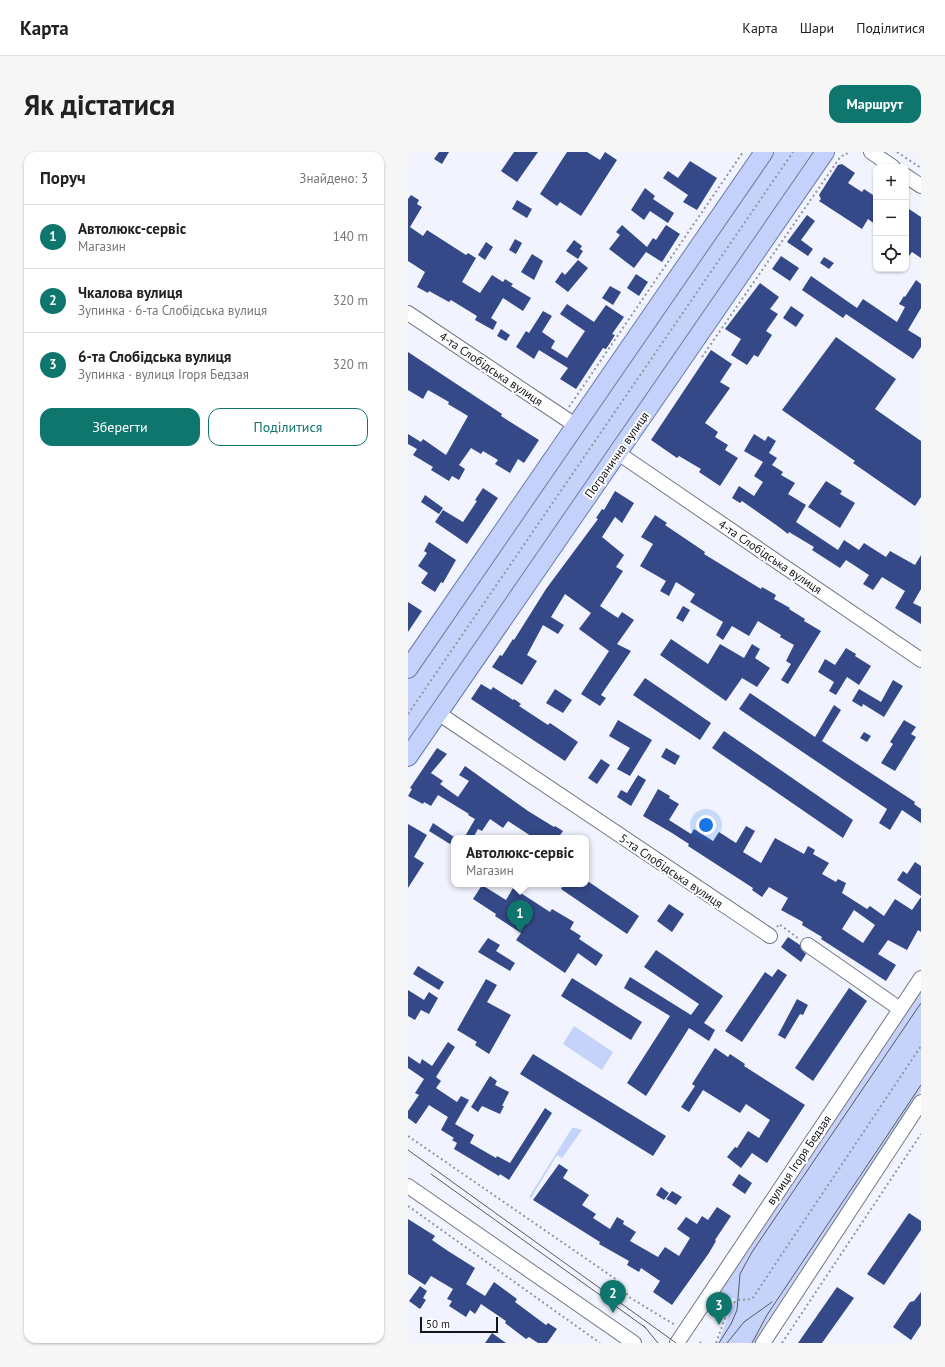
<!DOCTYPE html>
<html lang="uk">
<head>
<meta charset="utf-8">
<style>
	body { margin:0; font-family:"PT Sans",sans-serif; background:#f6f6f6; color:#222 }
	.controls { position:absolute; right:12px; top:12px; display:grid; overflow:hidden; border-radius:8px; box-shadow:0 1px 3px #0004 }
	.controls button { width:36px; height:36px; display:grid; place-items:center; padding:0; border:0; border-bottom:1px solid #e0e0e0; background:#fff; color:#222; font:20px sans-serif }
	.scale { position:absolute; left:12px; bottom:10px; width:78px; box-sizing:border-box; padding-left:4px; border:2px solid #121419; border-top:0; font-size:11px; line-height:14px; white-space:nowrap; color:#121419; -webkit-text-stroke:3px #fff; paint-order:stroke }
	.you { position:absolute; left:298px; top:673px; width:14px; height:14px; margin:-10px; border:3px solid #fff; border-radius:50%; background:#1a73e8; box-shadow:0 0 0 6px #1a73e833 }
	.badge { display:grid; place-items:center; width:26px; height:26px; border-radius:50%; background:#0f766e; color:#fff; font-size:13px; font-weight:700 }
	.pin { position:absolute; translate:-50% -33px; filter:drop-shadow(0 1px 2px #0008) }
	.pin::after { content:''; position:absolute; top:21px; width:14px; height:12px; background:inherit; clip-path:polygon(0 0,100% 0,50% 100%) }
	.popup { position:absolute; left:43px; top:683px; width:138px; height:52px; box-sizing:border-box; display:grid; place-content:center; border-radius:8px; background:#fff; filter:drop-shadow(0 1px 3px #0005); font-size:13px; white-space:nowrap; color:#767676 }
	.popup b { font-size:15px; color:#222 }
	.popup::after { content:''; position:absolute; left:50%; top:100%; margin-left:-8px; border:8px solid transparent; border-top-color:#fff }
	.list { margin:0; padding:0; list-style:none }
	h2 { display:flex; justify-content:space-between; align-items:center; height:52px; margin:0; padding:0 16px; font-size:17px }
	h2 small { font-size:13px; font-weight:400; color:#767676 }
	.list li { display:grid; grid-template-columns:26px 1fr auto; gap:12px; align-items:center; box-sizing:border-box; height:64px; padding:0 16px; border-top:1px solid #e0e0e0 }
	.list b { display:block; font-size:15px; white-space:nowrap }
	.list p { margin:0; font-size:13px; white-space:nowrap; color:#767676 }
	.list em { font-size:13px; font-style:normal; color:#767676 }
	.actions { display:flex; gap:8px; padding:12px 16px }
	.actions a { flex:1; padding:9px 0; border:1px solid #0f766e; border-radius:12px; text-align:center; font-size:14px; color:#0f766e }
	.actions .main { background:#0f766e; color:#fff }
	.icon { flex:none; width:22px; height:22px; fill:none; stroke:currentColor; stroke-width:2; stroke-linecap:round; stroke-linejoin:round }
	.map { position:relative; flex:none; width:513px; height:1191px; overflow:hidden; border-radius:12px }
	header { display:flex; align-items:center; gap:24px; box-sizing:border-box; height:56px; padding:0 20px; background:#fff; border-bottom:1px solid #e0e0e0 }
	header strong { font-size:19px }
	nav { display:flex; gap:22px; margin-inline-start:auto; font-size:14px }
	.intro { display:flex; align-items:center; justify-content:space-between; box-sizing:border-box; height:96px; padding:0 24px }
	h1 { margin:0; font-size:28px }
	.button { padding:10px 18px; border-radius:12px; background:#0f766e; color:#fff; font-size:14px; font-weight:700 }
	main { display:flex; gap:24px; padding:0 24px }
	aside { flex:1; background:#fff; border-radius:12px; box-shadow:0 1px 3px #0004 }
	.map>svg:first-child { display:block }
</style>
</head>
<body>
<header>
<strong>Карта</strong>
<nav><a>Карта</a><a>Шари</a><a>Поділитися</a></nav>
</header>
<div class="intro"><h1>Як дістатися</h1><a class="button">Маршрут</a></div>
<main>
<aside>
<h2>Поруч<small>Знайдено: 3</small></h2>
<ul class="list">
<li><span class="badge">1</span><div><b>Автолюкс-сервіс</b><p>Магазин</p></div><em>140 m</em></li>
<li><span class="badge">2</span><div><b>Чкалова вулиця</b><p>Зупинка · 6-та Слобідська вулиця</p></div><em>320 m</em></li>
<li><span class="badge">3</span><div><b>6-та Слобідська вулиця</b><p>Зупинка · вулиця Ігоря Бедзая</p></div><em>320 m</em></li>
</ul>
<div class="actions"><a class="main">Зберегти</a><a>Поділитися</a></div>
</aside>
<div class="map">
<svg width="513" height="1191" viewBox="0 0 513 1191">
	<rect width="100%" height="100%" fill="#f1f4fe"/>
	<!-- green -->
	<g fill="#c5d3fb">
		<path d="M363 0H408L0 594V527Z"/>
		<path d="M513 835V939L348 1191H310L327 1146 306 1148Z"/>
		<path d="M166 874 205 900 194 918 155 892Z"/>
		<path d="M164 976H167L174 978 154 1006 149 1003 123 1046 121 1045Z"/>
	</g>
	<!-- building -->
	<g fill="#354888" fill-rule="evenodd">
		<path d="M31 0H41L34 12 26 7Z"/>
		<path d="M106 0H130L109 30 93 19Z"/>
		<path d="M159 0H179L192 8 197 0 209 8 173 64 152 50 149 54 132 42Z"/>
		<path d="M282 9 309 26 289 58 275 50 280 43 255 26 260 19 270 26Z"/>
		<path d="M434 12 447 21 440 31 454 40 456 37 468 45V73L460 67 454 77 411 49 413 47 411 43 430 13Z"/>
		<path d="M237 36 247 44 245 47 266 61 260 71 242 59 236 68 223 58Z"/>
		<path d="M3 43 11 48 9 52 14 55 2 75 15 84 19 78 58 103 60 101 68 106 54 130 72 141 84 123 95 130 97 127 105 132 103 134 123 146 115 159 95 146 83 166 89 170 85 178 67 168 69 164 43 148 41 150 21 139 20 141 9 135 17 120 0 109V47Z"/>
		<path d="M109 48 124 57 119 66 104 57Z"/>
		<path d="M498 55 513 65V106L504 100 498 108Z"/>
		<path d="M399 63 407 69 393 88 405 97 400 104 379 90Z"/>
		<path d="M214 73 239 95 245 86 248 88 258 73 272 82 254 110 238 100 226 116 201 97 212 83 208 80Z"/>
		<path d="M107 87 114 91 108 102 101 98Z"/>
		<path d="M166 88 174 94 172 97 175 99 170 107 158 99Z"/>
		<path d="M78 90 85 95 77 108 70 103Z"/>
		<path d="M124 102 135 109 126 128 113 120Z"/>
		<path d="M373 104 391 116 382 129 364 117Z"/>
		<path d="M416 105 426 111 421 117 412 111Z"/>
		<path d="M170 108 180 116 160 140 147 130 154 120 157 123Z"/>
		<path d="M228 122 240 130 231 144 219 136Z"/>
		<path d="M403 124 449 156 455 147 489 170 497 155 491 152 496 144 497 145 508 128 513 132V156L500 178 513 186V195L505 207 438 162 435 166 394 138Z"/>
		<path d="M352 131 371 145 362 157 370 162 358 179 364 183 350 205 346 203 339 213 323 203 333 187 317 177Z"/>
		<path d="M202 134 213 140 205 153 194 146Z"/>
		<path d="M159 152 186 170 198 153 216 165 204 182 207 183 198 197 195 196 168 237 152 227 160 216 131 198 126 207 108 195 118 179 121 181 135 159 144 164 134 180 147 189 143 196 159 206 177 179 152 162Z"/>
		<path d="M383 154 396 163 388 175 375 166Z"/>
		<path d="M93 177 102 183 98 189 89 184Z"/>
		<path d="M428 185 488 227 467 257 513 289V345L507 354 445 311 447 309 374 258Z"/>
		<path d="M303 198 324 212 312 230 322 236 297 271 310 280 307 285 320 293 317 298 330 306 312 334 291 320 293 317 271 304 269 306 243 288Z"/>
		<path d="M0 200 94 262 93 264 131 288 116 311 110 307 102 321 87 312 90 308 75 299 73 302 63 296 51 313 57 317 51 328 44 324 41 329 23 318 25 315 5 303 9 297 0 292V282L13 290 15 287 38 303 60 264 40 252 41 250 20 238 15 247 0 238Z"/>
		<path d="M346 282 357 289 360 284 368 289 361 301 369 306 364 313 375 320 373 323 387 331 380 342 398 353 388 370 430 398 436 388 451 398 456 391 478 405 482 399 507 413 513 403V437L505 451 513 455V472L487 456 497 439 474 425 465 438 455 432 461 423 438 408 432 416 404 398 406 395 381 380 380 382 371 375 334 349 332 351 324 346 331 334 346 344 355 330 346 324 355 310 336 299Z"/>
		<path d="M418 329 434 339 432 342 447 351 432 376 400 355Z"/>
		<path d="M75 336 90 346 59 392 27 370 35 358 55 370 69 349 67 348Z"/>
		<path d="M207 339 226 351 214 371 207 365 194 385 216 403 208 415 215 419 192 454 210 466 214 460 226 468 209 492 223 499 193 543 198 546 192 554 173 542 201 499 171 477 183 461 157 442 143 465 156 473 150 482 135 473 119 503 129 509 114 533 84 515 92 503 94 504 105 487 106 488 138 437 190 367 188 366 194 357 196 358Z"/>
		<path d="M17 343 35 356 31 362 13 350Z"/>
		<path d="M247 363 259 371 257 373 297 400 296 402 353 437 354 435 368 443 366 447 382 456 381 457 397 467 396 469 413 479 380 532 373 528 383 512 378 509 386 493 372 485 373 483 350 469 341 484 324 474 315 488 308 483 315 470 282 450 287 442 268 430 261 444 252 439 258 429 232 414 245 392 233 385Z"/>
		<path d="M21 390 48 408 35 431 33 430 27 440 13 431 20 421 10 414 19 401 16 399Z"/>
		<path d="M0 450 14 459 0 480Z"/>
		<path d="M275 454 282 458 275 470 268 466Z"/>
		<path d="M263 487 300 512 312 492 336 506 344 492 352 497 347 506 362 516 349 535 334 526 318 549 252 503Z"/>
		<path d="M438 496 448 502 447 504 463 514 451 533 439 525 428 543 421 539 426 530 410 520 417 507 427 513Z"/>
		<path d="M237 526 303 571 292 588 225 543Z"/>
		<path d="M485 528 495 534 476 565 455 552 454 555 444 549 451 537 473 550Z"/>
		<path d="M73 532 83 538 85 535 105 548 106 547 113 552 111 554 140 573 142 571 170 590 157 609 63 547Z"/>
		<path d="M147 537 164 548 155 561 138 551Z"/>
		<path d="M342 541 407 585 426 553 433 558 414 589 507 650 506 652 513 657V671L494 658 482 678 471 671 479 657 331 557Z"/>
		<path d="M210 568 244 588 222 624 209 617 222 596 201 584Z"/>
		<path d="M496 568 508 575 503 582 508 585 487 619 473 611 485 592 482 590Z"/>
		<path d="M316 579 445 668 435 686 304 596Z"/>
		<path d="M456 580 463 584 459 590 452 586Z"/>
		<path d="M29 596 39 602 23 621 35 629 32 632 50 645 61 629 51 623 57 614 120 659 146 675 147 674 155 679 150 686H126L100 669 95 676 82 667 74 679 70 677 65 686H56L67 667 60 663 61 662 30 643 23 654 16 650 15 652 0 644 4 637 2 636Z"/>
		<path d="M258 596 272 604 267 613 253 605Z"/>
		<path d="M193 607 202 613 189 632 180 626Z"/>
		<path d="M230 623 238 628 223 654 209 645 213 638 219 641Z"/>
		<path d="M250 637 262 644 261 646 271 652 261 668 283 682 286 677 305 689 311 680 328 691 338 674 347 679 335 700 353 711 367 686 396 702 400 694 407 698 405 702 421 711 414 722 428 730 430 727 438 731 434 741 459 757 462 754 476 764 487 747 504 758 513 745V780L510 778 499 798 480 788 470 802 488 813 478 829 413 787 414 785 394 773 395 770 373 758 380 746 361 735 354 745 344 738 345 736 280 694 281 692 264 681 235 664ZM446 758 467 773 455 791 434 777Z"/>
		<path d="M25 671 46 685 42 692 21 679Z"/>
		<path d="M0 672 19 683 6 705 16 711 0 736Z"/>
		<path d="M507 710 513 714V744L489 728 495 719 499 722Z"/>
		<path d="M178 728 231 764 219 782 153 737 156 732H178Z"/>
		<path d="M74 733 98 748 105 736 142 760 144 757 166 770 162 777 173 784 171 787 195 803 188 814 170 801 157 821 108 788 113 781 87 764 88 762 65 747Z"/>
		<path d="M261 752 276 762 264 780 249 769Z"/>
		<path d="M380 785 392 793 393 797 398 802 393 810 373 795Z"/>
		<path d="M80 786 92 793 88 799 107 811 102 819 70 800Z"/>
		<path d="M248 798 315 844 296 871 307 878 301 889 281 876 238 944 219 931 262 864 216 836 222 825 283 863 291 852 236 815Z"/>
		<path d="M10 814 36 830 31 838 5 822Z"/>
		<path d="M370 817 379 823 334 890 317 879 357 820 364 825Z"/>
		<path d="M164 826 234 870 223 888 153 844Z"/>
		<path d="M78 827 89 833 79 850 103 863 81 902 67 893 69 890 49 878Z"/>
		<path d="M441 836 459 849 405 929 387 916Z"/>
		<path d="M0 838 16 848 21 840 30 846 21 862 13 858 7 868 0 864Z"/>
		<path d="M389 847 400 853 395 863 392 862 377 887 370 883Z"/>
		<path d="M40 890 47 895 28 925 33 929 28 936 49 950 53 944 61 948 47 972 66 983 62 991 88 1006 89 1004 102 1011 137 956 144 961 101 1028 92 1022 91 1024 46 997 49 991 44 988 46 986 33 978 40 965 21 953 8 972 0 966V959L11 943 7 941 16 927 0 916V904L12 912 14 907 24 914Z"/>
		<path d="M307 896 320 905 322 902 337 912 336 914 397 953 359 1011 344 1001 333 1016 319 1005 327 995 329 996 340 979 351 986 362 968 338 952 332 961 295 938 281 960 273 955 287 934 284 932Z"/>
		<path d="M125 902 258 984 245 1004 112 922Z"/>
		<path d="M82 924 89 929 87 933 101 940 94 954H96L92 962 74 954 70 960 63 955Z"/>
		<path d="M151 1012 160 1018 155 1026 181 1043 174 1053 188 1062 185 1066 202 1077 209 1065 216 1069 215 1072 228 1080 222 1089 250 1105 257 1095 271 1104 282 1086 269 1077 278 1065 289 1072 294 1064 300 1068 309 1055 323 1064 307 1088 308 1089 301 1101 264 1153 245 1140 252 1129 233 1116 231 1120 219 1113 221 1109 191 1092 192 1090 125 1048Z"/>
		<path d="M331 1022 344 1031 337 1042 324 1033Z"/>
		<path d="M253 1035 261 1041 256 1048 248 1043Z"/>
		<path d="M264 1039 274 1045 268 1053 258 1047Z"/>
		<path d="M501 1061 513 1069V1078L476 1133 459 1122Z"/>
		<path d="M0 1067 27 1084 24 1088 40 1099 67 1116 58 1132 77 1144 86 1130 109 1147 107 1150 138 1173 140 1171 149 1177 139 1191H130L121 1185 118 1187 97 1171 98 1169 73 1152 67 1162 62 1158 58 1165 41 1154 44 1149 39 1147 45 1137 23 1124 17 1133 0 1122Z"/>
		<path d="M12 1134 19 1139 15 1146 18 1148 12 1157 1 1149Z"/>
		<path d="M429 1135 446 1146 414 1191H390Z"/>
		<path d="M513 1140V1173L503 1188 485 1175 502 1150 506 1149Z"/>
		<path d="M84 1181 98 1191H77Z"/>
	</g>
	<g fill="none" stroke-linecap="round" stroke-linejoin="round">
		<!-- minor casing -->
		<g stroke="#737886" stroke-width="16">
			<g id="minor">
				<path d="M463 0 485 15"/>
				<path d="M498 24 513 34"/>
				<path d="M0 161 167 273"/>
				<path d="M210 301 513 508"/>
				<path d="M30 561 362 784"/>
				<path d="M400 793 492 857"/>
				<path d="M0 1034 226 1191"/>
				<path d="M269 1191 513 826"/>
				<path d="M355 1191 513 950"/>
			</g>
		</g>
		<!-- major casing -->
		<g stroke="#6c7caa" stroke-width="20">
			<g id="major">
				<path d="M0 517 356 0"/>
				<path d="M0 605 417 0"/>
			</g>
		</g>
		<!-- path -->
		<g stroke="#93969e" stroke-width="2" stroke-dasharray="2 3" stroke-linecap="butt">
			<path d="M489 0 513 16"/>
			<path d="M294 205 433 4 438 3 440 0"/>
			<path d="M161 255 335 0"/>
			<path d="M0 562 385 0"/>
			<path d="M369 775 371 772 391 787"/>
			<path d="M0 984 209 1128 221 1145 267 1173"/>
			<path d="M0 1054 192 1191"/>
			<path d="M292 1190 293 1191"/>
			<path d="M308 1191 322 1153 330 1148 344 1147 513 894"/>
			<path d="M374 1191 513 982"/>
		</g>
		<!-- minor -->
		<use href="#minor" stroke="#fff" stroke-width="14"/>
		<!-- major -->
		<use href="#major" stroke="#c4d2fb" stroke-width="18"/>
		<!-- tram -->
		<g stroke="#56595f" stroke-width="1">
			<path d="M0 998 268 1191"/>
			<path d="M23 1022 238 1176"/>
			<path d="M236 1174 250 1191"/>
			<path d="M311 1191 323 1172 329 1158 332 1122 344 1100 513 851"/>
			<path d="M319 1191 336 1170 364 1150"/>
			<path d="M344 1191 359 1163 513 933"/>
		</g>
	</g>
	<g text-anchor="middle" stroke-width="4" stroke-linejoin="round" paint-order="stroke">
		<!-- street labels -->
		<g font-size="12" fill="#121419" stroke="#fff">
			<text transform="translate(83 217) rotate(34)" y="4">4-та Слобідська вулиця</text>
			<text transform="translate(209 303) rotate(-55)" y="4">Погранична вулиця</text>
			<text transform="translate(362 405) rotate(34)" y="4">4-та Слобідська вулиця</text>
			<text transform="translate(263 719) rotate(34)" y="4">5-та Слобідська вулиця</text>
			<text transform="translate(391 1008) rotate(-56)" y="4">вулиця Ігоря Бедзая</text>
		</g>
	</g>
</svg>
<div class="controls">
<button>+</button>
<button>−</button>
<button><svg class="icon" aria-label="locate" viewBox="0 0 24 24"><circle cx="12" cy="12" r="6"/><path d="M12 2v4M12 18v4M2 12h4M18 12h4"/></svg></button>
</div>
<div class="scale">50 m</div>
<div class="you"></div>
<div class="pin badge" style="left:112px;top:781px">1</div>
<div class="popup"><b>Автолюкс-сервіс</b>Магазин</div>
<div class="pin badge" style="left:205px;top:1161px">2</div>
<div class="pin badge" style="left:311px;top:1173px">3</div>
</div>
</main>
</body>
</html>
